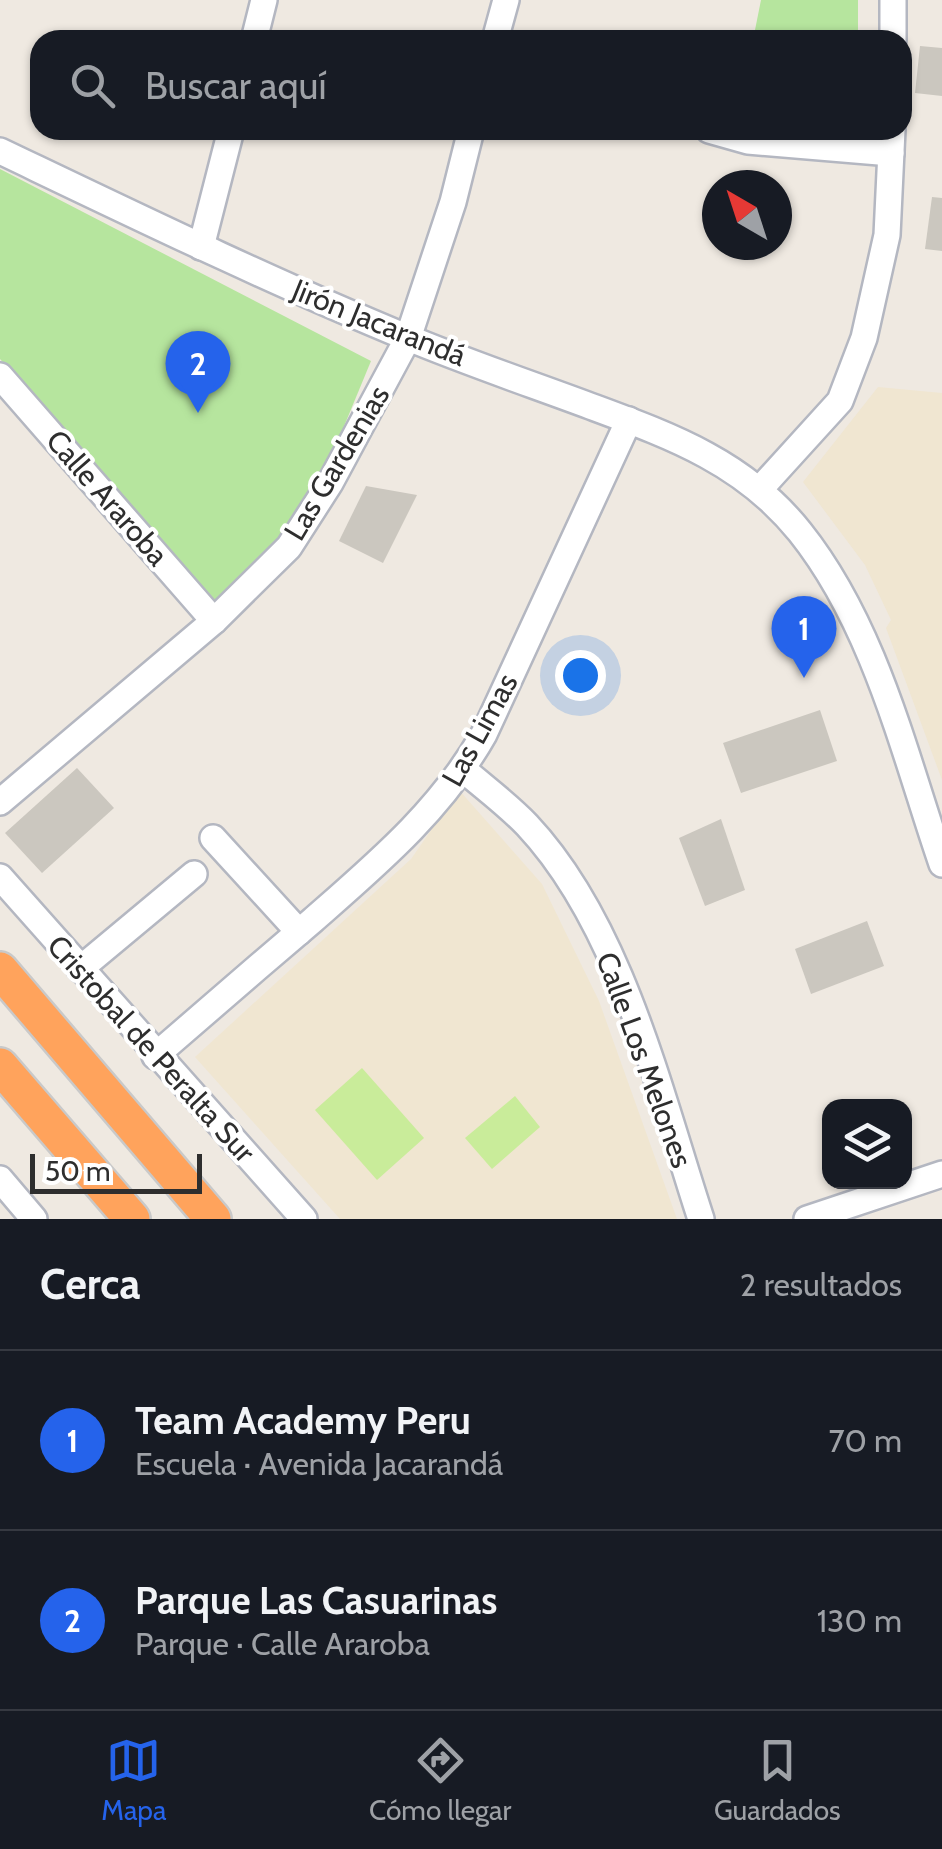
<!DOCTYPE html>
<html lang="es">
<head>
<meta charset="utf-8">
<style>
	body { margin:0; font-family:Cabin,sans-serif; background:#242831; color:#f1f3f6 }
	.controls { position:absolute; right:30px; bottom:30px; display:grid; overflow:hidden; border-radius:20px; box-shadow:0 2px 8px #0004 }
	.controls button { width:90px; height:90px; display:grid; place-items:center; padding:0; border:0; border-bottom:2px solid #363941; background:#171b24; color:#f1f3f6; font:50px sans-serif }
	.compass { position:absolute; left:702px; top:170px; width:90px; height:90px; border-radius:50%; background:#171b24; box-shadow:0 2px 8px #0004; rotate:321deg }
	.scale { position:absolute; left:30px; bottom:25px; width:172px; box-sizing:border-box; padding-left:10px; border:5px solid #2e2e2e; border-top:0; font-size:28px; line-height:35px; white-space:nowrap; color:#2e2e2e; -webkit-text-stroke:8px #fff; paint-order:stroke }
	.you { position:absolute; left:580px; top:675px; width:35px; height:35px; margin:-25px; border:8px solid #fff; border-radius:50%; background:#1a73e8; box-shadow:0 0 0 15px #1a73e833 }
	.badge { display:grid; place-items:center; width:65px; height:65px; border-radius:50%; background:#2563eb; color:#fff; font-size:32px; font-weight:700 }
	.pin { position:absolute; translate:-50% -82px; filter:drop-shadow(0 2px 5px #0008) }
	.pin::after { content:''; position:absolute; top:52px; width:35px; height:30px; background:inherit; clip-path:polygon(0 0,100% 0,50% 100%) }
	.list { margin:0; padding:0; list-style:none }
	h2 { display:flex; justify-content:space-between; align-items:center; height:130px; margin:0; padding:0 40px; font-size:42px }
	h2 small { font-size:32px; font-weight:400; color:#9ea1a6 }
	.list li { display:grid; grid-template-columns:65px 1fr auto; gap:30px; align-items:center; box-sizing:border-box; height:180px; padding:0 40px; border-top:2px solid #363941 }
	.list b { display:block; font-size:38px; white-space:nowrap }
	.list p { margin:0; font-size:32px; white-space:nowrap; color:#9ea1a6 }
	.list em { font-size:32px; font-style:normal; color:#9ea1a6 }
	.icon { flex:none; width:55px; height:55px; fill:none; stroke:currentColor; stroke-width:2; stroke-linecap:round; stroke-linejoin:round }
	.map { position:relative; flex:none; width:942px; height:1219px; overflow:hidden }
	.search { position:absolute; background:#171b24; box-shadow:0 2px 8px #0004; left:30px; right:30px; top:30px; height:110px; display:flex; align-items:center; gap:25px; box-sizing:border-box; padding:0 35px; border-radius:30px; color:#9ea1a6; font-size:38px }
	.sheet { height:490px; background:#171b24 }
	nav { display:flex; justify-content:space-around; align-items:center; box-sizing:border-box; height:140px; border-top:2px solid #363941; background:#171b24; font-size:28px; color:#9ea1a6 }
	nav a { display:grid; justify-items:center; gap:5px }
	nav .on { color:#2563eb }
	.map>svg:first-child { display:block }
</style>
</head>
<body>
<div class="map">
<svg width="942" height="1219" viewBox="0 0 942 1219">
	<rect width="100%" height="100%" fill="#efe9e1"/>
	<!-- education -->
	<g fill="#f0e6d1">
		<path d="M878 387 942 393V780L886 628 891 620 865 565 803 482Z"/>
		<path d="M459 790 542 884 599 1001 677 1219H340L195 1057 411 859Z"/>
	</g>
	<!-- green -->
	<g fill="#b6e59e">
		<path d="M761 0H858V40H753Z"/>
		<path d="M0 169 371 361 328 465 287 529 212 603 0 359Z"/>
	</g>
	<!-- pitch -->
	<g fill="#c9ec9a">
		<path d="M362 1068 424 1138 377 1180 315 1110Z"/>
		<path d="M515 1096 540 1127 492 1169 465 1138Z"/>
	</g>
	<!-- building -->
	<g fill="#cbc7bf">
		<path d="M920 46 942 48V96L915 93Z"/>
		<path d="M932 197 942 198V251L925 249Z"/>
		<path d="M366 486 417 495 383 563 339 541Z"/>
		<path d="M820 710 837 761 741 793 723 743Z"/>
		<path d="M77 768 114 808 42 873 5 833Z"/>
		<path d="M721 819 745 890 705 906 679 838Z"/>
		<path d="M867 921 884 966 811 994 795 949Z"/>
	</g>
	<g fill="none" stroke-linecap="round" stroke-linejoin="round">
		<!-- minor casing -->
		<g stroke="#b4b7c1" stroke-width="30">
			<g id="minor">
				<path d="M254 40 264 0"/>
				<path d="M495 40 506 0"/>
				<path d="M893 40V0"/>
				<path d="M709 130 748 141 891 153"/>
				<path d="M0 151C134 215 268 280 406 337 466 362 528 383 590 406 671 436 744 462 800 532 875 626 904 753 942 864"/>
				<path d="M201 247 231 130"/>
				<path d="M0 376 214 621"/>
				<path d="M760 489 840 401 864 338 887 235 892 130"/>
				<path d="M464 770C485 788 508 805 527 825 621 925 659 1091 701 1219"/>
				<path d="M0 802 214 621 289 547 330 483 408 338 453 202 471 130"/>
				<path d="M213 838 299 932"/>
				<path d="M0 877 304 1219"/>
				<path d="M80 969 194 874"/>
				<path d="M155 1056C208 1010 260 965 313 920 378 863 441 810 484 734L629 420"/>
				<path d="M0 1179 34 1219"/>
				<path d="M807 1219 942 1174"/>
			</g>
		</g>
		<!-- highway casing -->
		<g stroke="#c9c9c9" stroke-width="40">
			<g id="highway">
				<path d="M0 970 213 1219"/>
				<path d="M0 1066 132 1219"/>
			</g>
		</g>
		<!-- minor -->
		<use href="#minor" stroke="#fff" stroke-width="25"/>
		<!-- highway -->
		<use href="#highway" stroke="#ffa35c" stroke-width="35"/>
	</g>
	<g text-anchor="middle" stroke-width="8" stroke-linejoin="round" paint-order="stroke">
		<!-- street labels -->
		<g font-size="30" fill="#2e2e2e" stroke="#fff">
			<text transform="translate(379 323) rotate(22)" y="10">Jirón Jacarandá</text>
			<text transform="translate(337 463) rotate(-59)" y="10">Las Gardenias</text>
			<text transform="translate(107 498) rotate(49)" y="10">Calle Araroba</text>
			<text transform="translate(480 730) rotate(-61)" y="10">Las Limas</text>
			<text transform="translate(151 1049) rotate(48)" y="10">Cristobal de Peralta Sur</text>
			<text transform="translate(644 1060) rotate(70)" y="10">Calle Los Melones</text>
		</g>
	</g>
</svg>
<div class="controls">
<button><svg class="icon" aria-label="layers" viewBox="0 0 24 24"><path d="M12 4l9 5-9 5-9-5zM3 14l9 5 9-5"/></svg></button>
</div>
<svg class="compass" viewBox="-18 -18 36 36"><path d="M0-13l5 13h-10z" fill="#e53935"/><path d="M0 13l5-13h-10z" fill="#9ea1a6"/></svg>
<div class="scale">50 m</div>
<div class="you"></div>
<div class="pin badge" style="left:804px;top:678px">1</div>
<div class="pin badge" style="left:198px;top:413px">2</div>
<div class="search"><svg class="icon" aria-label="search" viewBox="0 0 24 24"><circle cx="10" cy="10" r="6"/><path d="M15 15l6 6"/></svg>Buscar aquí</div>
</div>
<section class="sheet">
<h2>Cerca<small>2 resultados</small></h2>
<ul class="list">
<li><span class="badge">1</span><div><b>Team Academy Peru</b><p>Escuela · Avenida Jacarandá</p></div><em>70 m</em></li>
<li><span class="badge">2</span><div><b>Parque Las Casuarinas</b><p>Parque · Calle Araroba</p></div><em>130 m</em></li>
</ul>
</section>
<nav>
<a class="on"><svg class="icon" aria-label="map" viewBox="0 0 24 24"><path d="M3 6l6-2 6 2 6-2v14l-6 2-6-2-6 2zM9 4v14M15 6v14"/></svg>Mapa</a>
<a><svg class="icon" aria-label="directions" viewBox="0 0 24 24"><path d="M12 3l9 9-9 9-9-9zM9 14v-3h6M13 9l2 2-2 2"/></svg>Cómo llegar</a>
<a><svg class="icon" aria-label="saved" viewBox="0 0 24 24"><path d="M7 4h10v16l-5-4-5 4z"/></svg>Guardados</a>
</nav>
</body>
</html>
